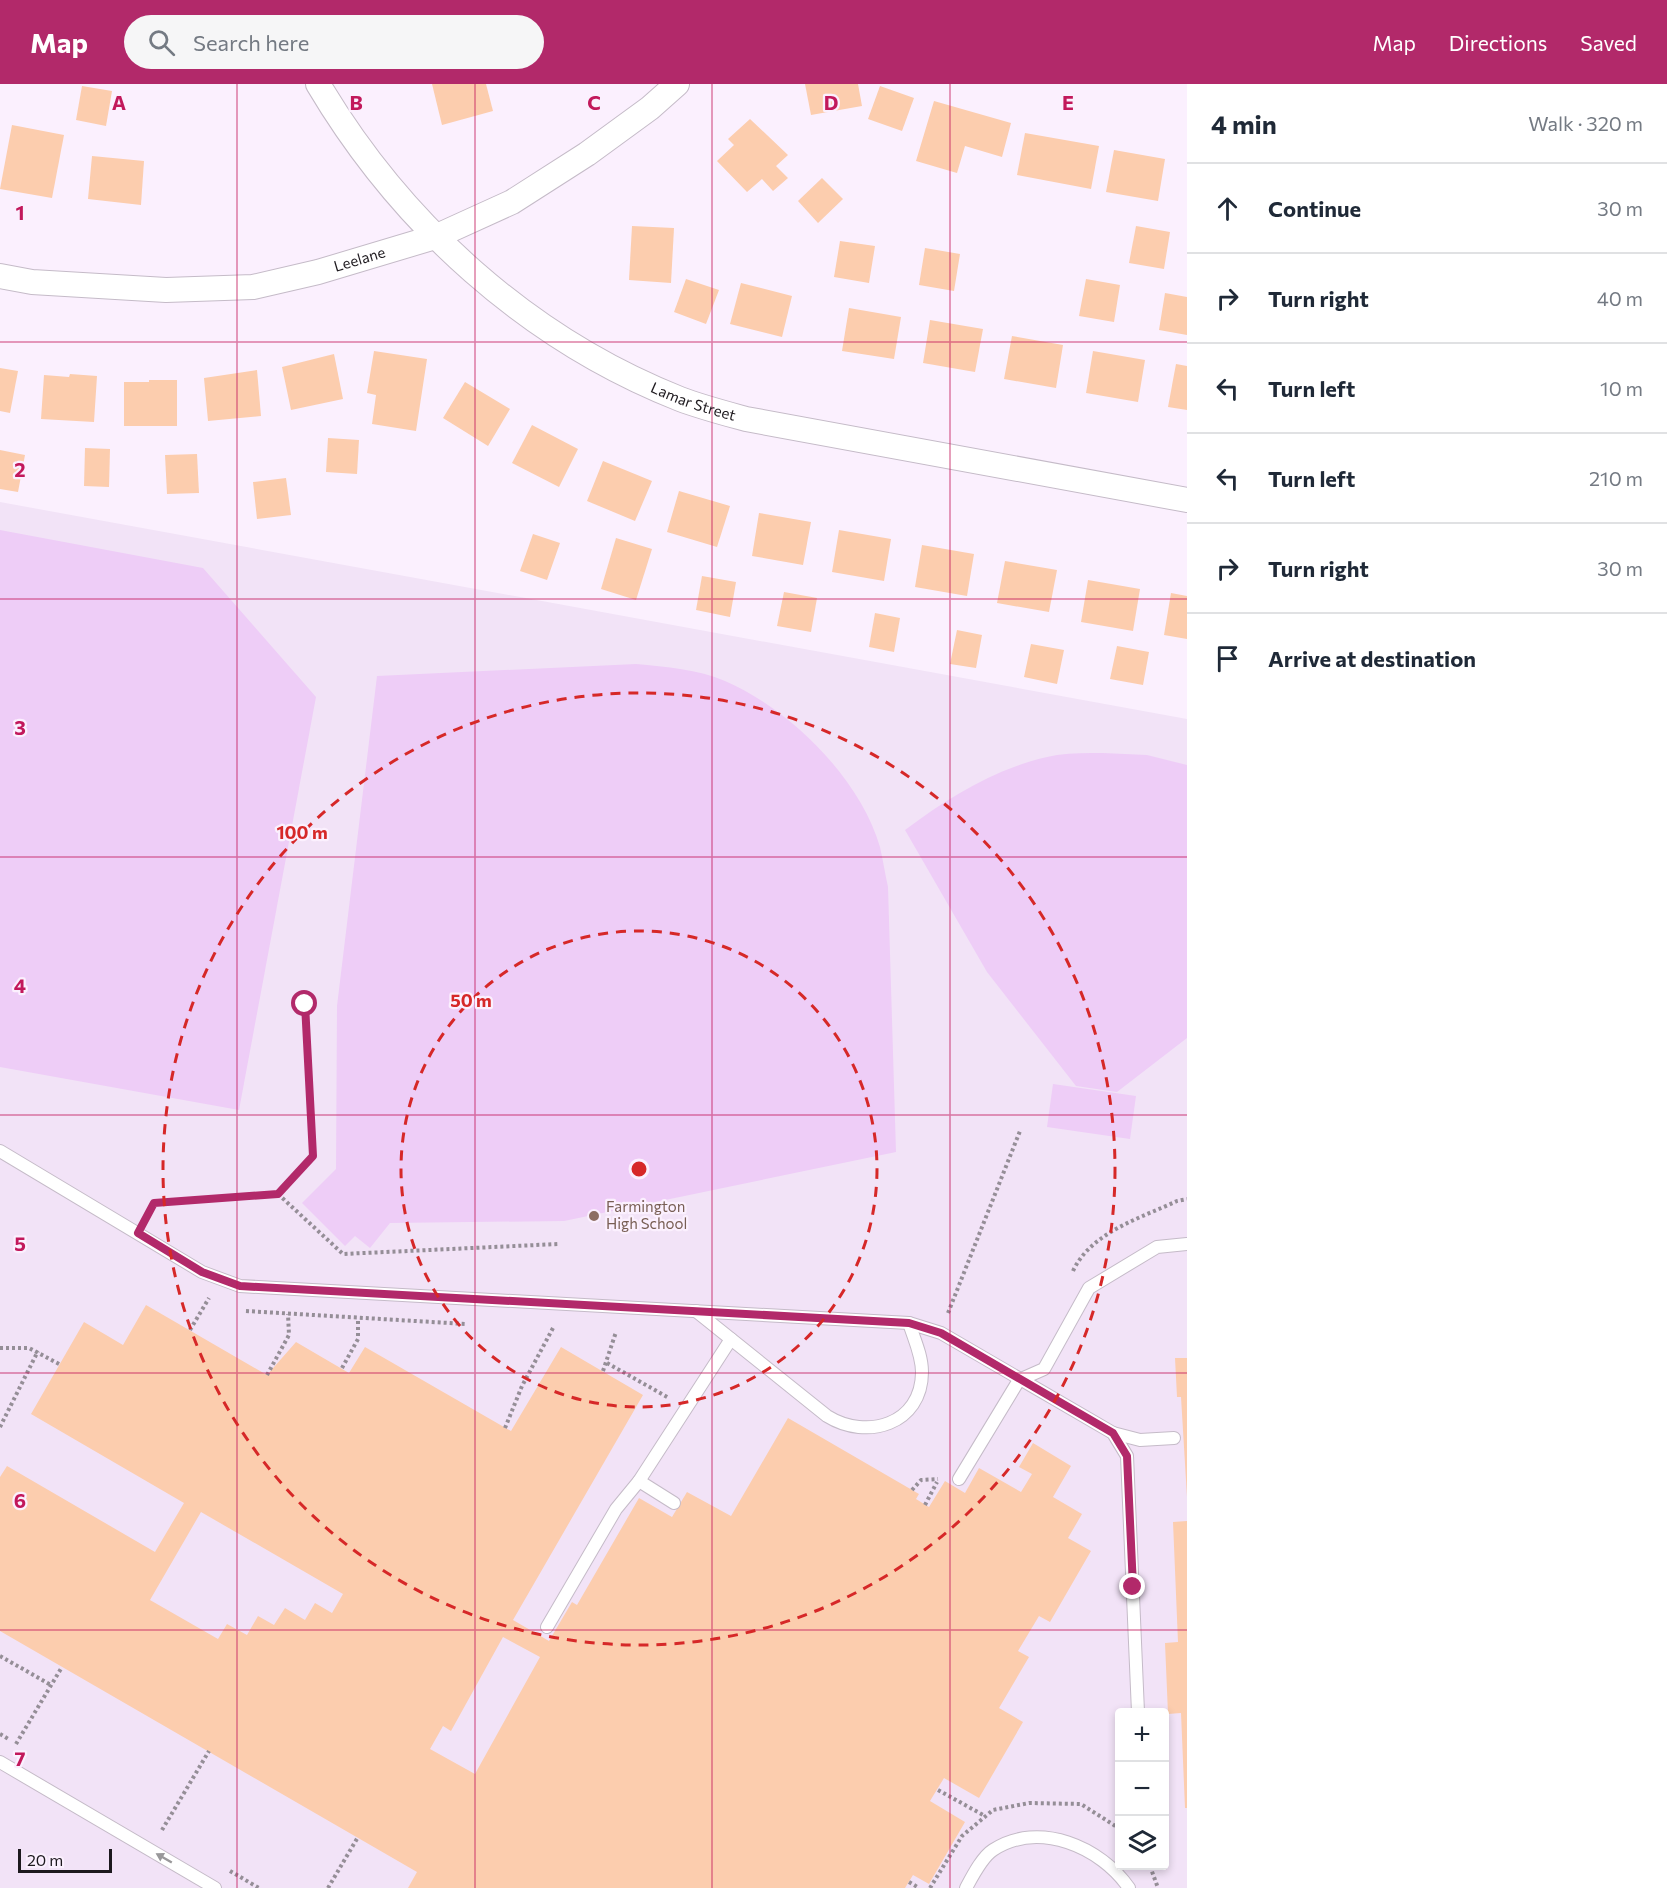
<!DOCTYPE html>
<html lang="en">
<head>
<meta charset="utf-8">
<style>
	body { margin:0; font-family:Commissioner,sans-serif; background:#f6f6f7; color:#1f2937 }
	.controls { position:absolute; right:18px; bottom:18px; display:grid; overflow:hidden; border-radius:6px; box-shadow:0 3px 9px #0003 }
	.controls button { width:54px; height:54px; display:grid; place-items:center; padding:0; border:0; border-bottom:2px solid #e0e1e3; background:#fff; color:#1f2937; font:30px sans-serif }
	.scale { position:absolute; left:18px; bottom:15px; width:94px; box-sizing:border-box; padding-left:6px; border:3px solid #1d191e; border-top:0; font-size:16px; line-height:21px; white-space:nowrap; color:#1d191e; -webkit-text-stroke:4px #fbf0fe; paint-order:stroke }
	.stop { position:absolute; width:18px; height:18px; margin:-14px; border:4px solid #b2296a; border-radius:50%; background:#fff }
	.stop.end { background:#b2296a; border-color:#fff; box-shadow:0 2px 6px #0008 }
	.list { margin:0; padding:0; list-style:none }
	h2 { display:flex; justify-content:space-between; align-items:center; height:78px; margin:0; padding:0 24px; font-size:26px }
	h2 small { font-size:20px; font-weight:400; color:#747a83 }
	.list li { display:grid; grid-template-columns:39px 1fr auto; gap:18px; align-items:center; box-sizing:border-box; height:90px; padding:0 24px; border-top:2px solid #e0e1e3 }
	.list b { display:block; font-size:22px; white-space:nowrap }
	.list em { font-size:20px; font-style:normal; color:#747a83 }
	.icon { flex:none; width:33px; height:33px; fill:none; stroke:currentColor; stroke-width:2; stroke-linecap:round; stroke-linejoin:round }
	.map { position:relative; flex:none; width:1187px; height:1804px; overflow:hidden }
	header { display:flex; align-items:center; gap:36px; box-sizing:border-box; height:84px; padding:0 30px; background:#b2296a; color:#fff }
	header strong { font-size:28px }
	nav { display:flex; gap:33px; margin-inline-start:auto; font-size:21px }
	.search { width:420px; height:54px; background:#f6f6f7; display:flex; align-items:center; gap:15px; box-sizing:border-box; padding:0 21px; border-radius:33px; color:#747a83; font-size:22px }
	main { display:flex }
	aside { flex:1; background:#fff }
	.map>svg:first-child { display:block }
</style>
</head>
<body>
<header>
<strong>Map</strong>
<div class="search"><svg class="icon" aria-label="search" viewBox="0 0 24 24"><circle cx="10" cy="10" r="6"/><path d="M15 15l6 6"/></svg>Search here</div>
<nav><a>Map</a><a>Directions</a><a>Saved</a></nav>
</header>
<main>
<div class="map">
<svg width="1187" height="1804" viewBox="0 0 1187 1804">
	<rect width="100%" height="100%" fill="#fbf0fe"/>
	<!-- built -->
	<path fill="#f2e3f7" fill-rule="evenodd" d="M0 418 1187 635V1804H0ZM1120 1628H1164V1782H1120Z"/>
	<!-- green -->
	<g fill="#eecdf7">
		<path d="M0 446 203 484 316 613 239 1026 0 983Z"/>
		<path d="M636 580C666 583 698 585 725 597 790 625 860 694 880 763 883 776 885 790 888 803L896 1068 564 1137 390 1139 370 1164 355 1152 345 1162 302 1119 336 1085 337 922 377 592Z"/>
		<path d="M1103 669 1147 671 1187 681V954L1117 1008 1076 1002 987 888 905 746C950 712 1001 681 1057 671 1072 669 1088 669 1103 669Z"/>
		<path d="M1053 1000 1136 1012 1130 1055 1047 1043Z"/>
	</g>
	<!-- building -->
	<g fill="#fccdae" fill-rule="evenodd">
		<path d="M432 0H486L493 27 442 41Z"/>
		<path d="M805 0H858L862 22 811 31Z"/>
		<path d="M82 2 112 7 106 42 76 36Z"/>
		<path d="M880 2 914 14 902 47 868 35Z"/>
		<path d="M934 17 1011 39 1002 73 965 62 957 89 916 77Z"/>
		<path d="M750 35 788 71 776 82 788 94 773 107 762 95 747 108 717 77 734 61 728 55Z"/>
		<path d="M12 41 64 51 52 114 0 105Z"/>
		<path d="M1025 49 1099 62 1091 105 1017 91Z"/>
		<path d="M1114 66 1165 75 1158 117 1106 108Z"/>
		<path d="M92 72 144 77 141 121 88 115Z"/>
		<path d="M822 94 843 115 818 139 798 117Z"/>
		<path d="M632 142 674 144 671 199 629 196Z"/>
		<path d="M1136 142 1170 148 1164 185 1129 179Z"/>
		<path d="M840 157 875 162 869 199 834 193Z"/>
		<path d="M925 164 960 170 954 207 919 201Z"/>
		<path d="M686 195 719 206 706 240 674 228Z"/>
		<path d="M1086 195 1120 201 1114 238 1079 232Z"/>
		<path d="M741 199 792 212 782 253 730 240Z"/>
		<path d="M1165 209 1187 213V251L1159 246Z"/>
		<path d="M849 224 901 233 894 275 842 267Z"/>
		<path d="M930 236 983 245 975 288 923 279Z"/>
		<path d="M1012 252 1063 261 1056 304 1004 295Z"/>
		<path d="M374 267 427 275 416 347 372 340 376 311 367 309Z"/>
		<path d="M1093 267 1145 276 1138 318 1086 309Z"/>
		<path d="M334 270 343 315 291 326 282 283Z"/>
		<path d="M1176 280 1187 282V326L1168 323Z"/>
		<path d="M0 284 18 287 10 329 0 327Z"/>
		<path d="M257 286 261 332 208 337 204 294Z"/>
		<path d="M70 290 97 292 94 338 41 335 44 291 69 293Z"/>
		<path d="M149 296H177V342H124V298H149Z"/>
		<path d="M465 298 510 325 488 362 443 334Z"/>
		<path d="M532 341 578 365 559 403 512 379Z"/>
		<path d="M328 354 359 356 357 390 326 388Z"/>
		<path d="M85 364 110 365 109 403 84 402Z"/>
		<path d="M0 366 25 371 18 408 0 405Z"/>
		<path d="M197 370 199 409 167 410 165 371Z"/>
		<path d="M603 377 652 397 635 437 587 417Z"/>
		<path d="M286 394 291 431 257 435 253 398Z"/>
		<path d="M679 407 730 422 717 463 667 448Z"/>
		<path d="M759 429 811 438 803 481 752 472Z"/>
		<path d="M839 446 891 455 884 497 832 488Z"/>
		<path d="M533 450 560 459 547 496 520 487Z"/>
		<path d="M616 454 652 465 636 516 601 505Z"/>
		<path d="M922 461 974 470 967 512 915 503Z"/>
		<path d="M1005 477 1057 486 1049 528 997 519Z"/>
		<path d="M702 492 736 498 730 533 696 526Z"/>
		<path d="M1088 496 1140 505 1133 547 1081 538Z"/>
		<path d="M784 508 817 514 811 548 777 542Z"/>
		<path d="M1171 509 1187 512V555L1164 551Z"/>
		<path d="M875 529 900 534 894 568 869 563Z"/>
		<path d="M957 546 982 551 976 584 950 580Z"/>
		<path d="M1031 560 1064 566 1057 600 1024 593Z"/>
		<path d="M1117 562 1149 568 1143 601 1110 595Z"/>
		<path d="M146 1221 267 1291 296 1258 349 1289 365 1263 511 1347 561 1263 643 1311 513 1536 549 1557 572 1518 577 1521 639 1414 672 1433 687 1408 731 1432 788 1334 919 1410 916 1415 929 1423 945 1397 965 1409 979 1384 1021 1408 1032 1390 1019 1383 1033 1359 1071 1382 1053 1413 1082 1430 1068 1454 1091 1467 1050 1538 1039 1532 1018 1567 1029 1573 999 1624 1023 1638 979 1714 944 1694 930 1717 965 1738 929 1800 913 1791 905 1804H408L417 1788 0 1547V1393L7 1382 155 1468 184 1419 31 1330 84 1238 123 1261ZM201 1428 343 1510 332 1529 315 1519 305 1536 285 1524 274 1541 258 1532 247 1551 227 1540 218 1555 150 1516ZM503 1553 540 1573 475 1690 430 1665 443 1642 451 1647Z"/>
		<path d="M1175 1274H1187V1413L1181 1313H1177Z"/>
		<path d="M1187 1437V1724H1185L1181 1629 1168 1630 1165 1559 1178 1558 1173 1438Z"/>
	</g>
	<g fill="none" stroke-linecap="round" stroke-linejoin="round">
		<!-- lane casing -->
		<g stroke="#c5bbc8" stroke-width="14">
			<g id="lane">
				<path d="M0 1067 202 1188 240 1202 909 1239 941 1249 1113 1349 1127 1372 1138 1628"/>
				<path d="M696 1227 827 1332C867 1357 922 1340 922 1288 922 1271 914 1255 909 1239"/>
				<path d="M1113 1349 1140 1356 1174 1354"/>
				<path d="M959 1395 1019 1296 1044 1285 1089 1204 1157 1163 1187 1160"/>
				<path d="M639 1397 674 1419"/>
				<path d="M547 1543 616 1425 639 1397 731 1255"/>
				<path d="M0 1678 215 1804"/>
				<path d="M966 1804C972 1793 982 1773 993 1766 1039 1736 1101 1763 1129 1804"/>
			</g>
		</g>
		<!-- street casing -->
		<g stroke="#c5bbc8" stroke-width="26">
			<g id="street">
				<path id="s1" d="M318 0C401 140 528 255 680 315 701 323 724 329 746 335L1187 416"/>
				<path id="s2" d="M0 192 32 198 166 206 253 203 318 188 435 153 512 118 587 70 650 24 677 0"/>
			</g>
		</g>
		<!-- path -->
		<g stroke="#958e97" stroke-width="4" stroke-dasharray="3 3" stroke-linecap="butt">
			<path d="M278 1110 343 1170 558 1160"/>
			<path d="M148 1131 154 1119 278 1110 313 1072 305 920"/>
			<path d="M1073 1187C1091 1148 1141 1134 1177 1117L1187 1115"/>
			<path d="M246 1227 466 1240"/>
			<path d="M948 1229 1020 1047"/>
			<path d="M190 1246 209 1214"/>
			<path d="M0 1264H29L59 1280"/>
			<path d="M607 1279 669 1314"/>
			<path d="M342 1284 358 1255V1234"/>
			<path d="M603 1287 616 1248"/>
			<path d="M267 1291 289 1251 288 1230"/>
			<path d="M0 1343 38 1267"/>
			<path d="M505 1344 522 1302 553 1244"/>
			<path d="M912 1406 921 1396 938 1395"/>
			<path d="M925 1421 937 1398"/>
			<path d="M0 1572 51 1601"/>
			<path d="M0 1650 10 1656"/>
			<path d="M16 1660 62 1583"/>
			<path d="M938 1706 985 1732"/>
			<path d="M1164 1739H1166"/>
			<path d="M162 1746 209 1667"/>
			<path d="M1150 1782 1158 1804"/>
			<path d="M230 1787 259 1804"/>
			<path d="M909 1798 919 1804"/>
			<path d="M328 1804 358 1753"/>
			<path d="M930 1804 962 1752 993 1726 1029 1719 1081 1720 1120 1745"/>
		</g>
		<!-- lane -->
		<use href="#lane" stroke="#fff" stroke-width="12"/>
		<!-- street -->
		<use href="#street" stroke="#fff" stroke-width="24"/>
	</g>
	<!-- one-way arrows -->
	<defs><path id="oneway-solid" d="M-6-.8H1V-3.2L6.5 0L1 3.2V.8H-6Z" transform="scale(1.5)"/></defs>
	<use fill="#99989a" href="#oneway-solid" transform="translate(164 1774) rotate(-150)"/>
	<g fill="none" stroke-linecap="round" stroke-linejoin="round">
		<!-- route -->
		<path stroke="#b2296a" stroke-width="8" d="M305 920 313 1072 278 1110 154 1119 138 1149 202 1188 240 1202 909 1239 941 1249 1113 1349 1127 1372 1133 1503"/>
	</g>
	<!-- grid -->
	<path fill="none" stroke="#c2185b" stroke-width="1.5" stroke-opacity="0.55" d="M237 0V1804M475 0V1804M712 0V1804M950 0V1804M0 258H1187M0 515H1187M0 773H1187M0 1031H1187M0 1289H1187M0 1546H1187"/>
	<!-- distance rings -->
	<g fill="none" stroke="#d62828" stroke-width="3" stroke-dasharray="10 8">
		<circle cx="639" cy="1085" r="238"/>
		<circle cx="639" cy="1085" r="476"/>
	</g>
	<!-- markers -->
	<circle fill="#8d6e63" stroke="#fbf0fe" stroke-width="2" cx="594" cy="1132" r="6"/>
	<g text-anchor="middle" stroke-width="4.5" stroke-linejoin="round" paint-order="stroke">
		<!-- street labels -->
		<g font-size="15" fill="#1d191e" stroke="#fbf0fe">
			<text dy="5" stroke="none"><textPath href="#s2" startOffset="364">Leelane</textPath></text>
			<text dy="5" stroke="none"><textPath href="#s1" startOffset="502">Lamar Street</textPath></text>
		</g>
		<!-- education labels -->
		<g font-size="15" fill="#785e54" stroke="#fbf0fe" text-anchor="start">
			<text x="606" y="1128">Farmington<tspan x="606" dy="17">High School</tspan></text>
		</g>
	</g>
	<g font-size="20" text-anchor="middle" font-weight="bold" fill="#c2185b" stroke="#fbf0fe" stroke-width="4.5" stroke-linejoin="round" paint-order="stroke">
		<text x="119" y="26">A</text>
		<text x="356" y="26">B</text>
		<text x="594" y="26">C</text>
		<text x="831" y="26">D</text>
		<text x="1068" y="26">E</text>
		<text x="20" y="136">1</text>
		<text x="20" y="393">2</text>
		<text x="20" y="651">3</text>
		<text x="20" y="909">4</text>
		<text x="20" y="1167">5</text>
		<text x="20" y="1424">6</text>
		<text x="20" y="1682">7</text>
	</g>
	<circle cx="639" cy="1085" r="9" fill="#d62828" stroke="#fbf0fe" stroke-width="3"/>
	<g font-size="18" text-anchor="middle" font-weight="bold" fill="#d62828" stroke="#fbf0fe" stroke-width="4.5" stroke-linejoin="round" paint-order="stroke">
		<text x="302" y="755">100 m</text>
		<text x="471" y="923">50 m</text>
	</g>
</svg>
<div class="controls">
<button>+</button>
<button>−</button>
<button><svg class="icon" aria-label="layers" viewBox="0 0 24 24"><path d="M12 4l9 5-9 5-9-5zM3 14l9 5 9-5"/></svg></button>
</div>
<div class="scale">20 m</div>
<div class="stop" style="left:305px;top:920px"></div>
<div class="stop end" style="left:1133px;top:1503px"></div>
</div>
<aside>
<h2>4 min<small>Walk · 320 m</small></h2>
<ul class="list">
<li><svg class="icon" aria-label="ahead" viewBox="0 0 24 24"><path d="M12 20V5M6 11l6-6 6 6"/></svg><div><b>Continue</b></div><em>30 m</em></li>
<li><svg class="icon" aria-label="right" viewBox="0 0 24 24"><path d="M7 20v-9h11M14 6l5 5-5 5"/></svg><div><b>Turn right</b></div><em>40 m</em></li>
<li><svg class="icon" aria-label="left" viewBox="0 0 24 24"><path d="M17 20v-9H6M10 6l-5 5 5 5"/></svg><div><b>Turn left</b></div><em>10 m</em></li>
<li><svg class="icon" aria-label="left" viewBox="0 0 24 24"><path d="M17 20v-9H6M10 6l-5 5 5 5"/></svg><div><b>Turn left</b></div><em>210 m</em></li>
<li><svg class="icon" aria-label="right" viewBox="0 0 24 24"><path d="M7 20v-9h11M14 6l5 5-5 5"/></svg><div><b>Turn right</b></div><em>30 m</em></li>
<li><svg class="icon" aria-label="arrive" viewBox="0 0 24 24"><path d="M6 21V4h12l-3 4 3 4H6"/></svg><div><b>Arrive at destination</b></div></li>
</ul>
</aside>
</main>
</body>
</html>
